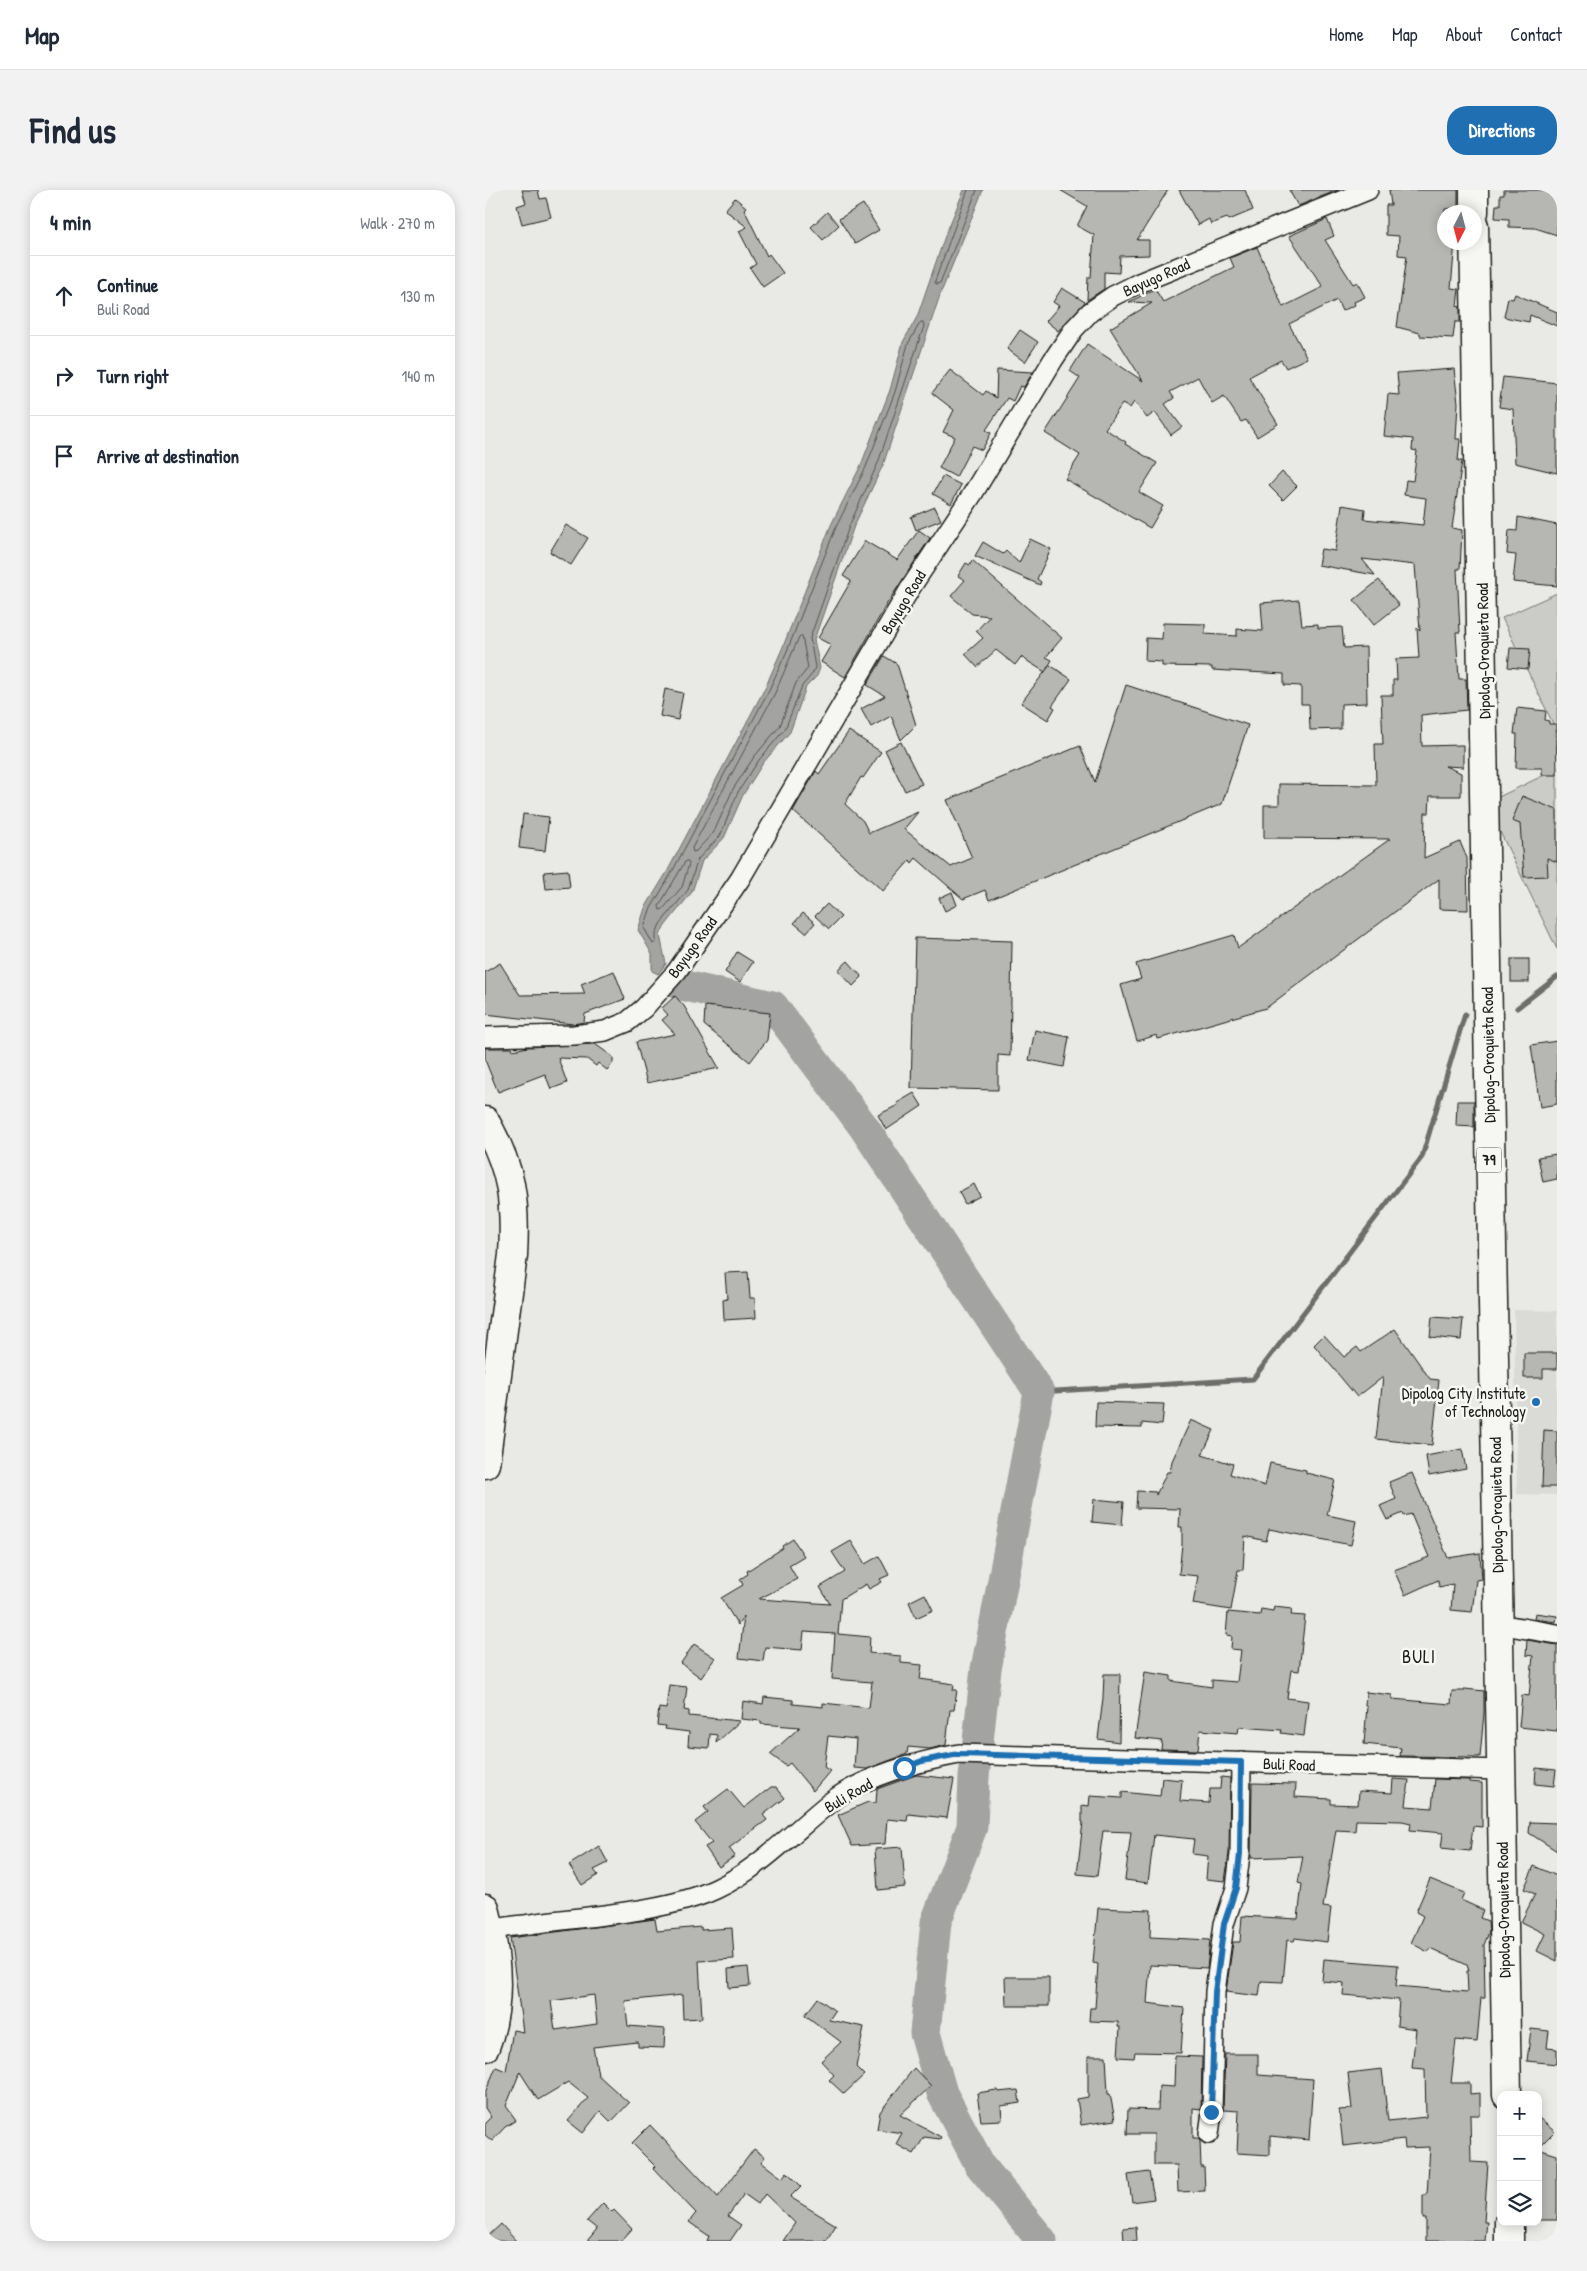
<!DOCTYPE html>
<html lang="en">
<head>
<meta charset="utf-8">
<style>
	body { margin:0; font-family:"Patrick Hand",sans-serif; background:#f2f2f3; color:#1f2937 }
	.controls { position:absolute; right:15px; bottom:15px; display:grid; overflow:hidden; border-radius:10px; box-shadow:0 2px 12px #0003 }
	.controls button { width:45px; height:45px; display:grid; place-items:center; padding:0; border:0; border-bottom:1px solid #e0e1e3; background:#fff; color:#1f2937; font:25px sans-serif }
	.compass { position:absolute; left:952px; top:15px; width:45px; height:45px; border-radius:50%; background:#fff; box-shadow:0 2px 12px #0003; rotate:186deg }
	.stop { position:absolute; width:15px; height:15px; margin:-11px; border:4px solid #1f6fb2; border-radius:50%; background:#fff }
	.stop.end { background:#1f6fb2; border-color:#fff; box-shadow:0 1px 5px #0008 }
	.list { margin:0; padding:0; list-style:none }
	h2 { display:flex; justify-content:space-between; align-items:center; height:65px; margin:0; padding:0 20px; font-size:21px }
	h2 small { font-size:16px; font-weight:400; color:#747a83 }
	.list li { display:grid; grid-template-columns:32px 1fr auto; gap:15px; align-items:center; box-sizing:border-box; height:80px; padding:0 20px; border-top:1px solid #e0e1e3 }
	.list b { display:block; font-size:19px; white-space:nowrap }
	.list p { margin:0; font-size:16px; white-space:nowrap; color:#747a83 }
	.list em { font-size:16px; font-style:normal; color:#747a83 }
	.icon { flex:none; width:28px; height:28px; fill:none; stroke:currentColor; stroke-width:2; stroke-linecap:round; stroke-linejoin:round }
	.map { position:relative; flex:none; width:1072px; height:2051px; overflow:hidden; border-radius:20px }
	header { display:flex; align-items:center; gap:30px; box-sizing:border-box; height:70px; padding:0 25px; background:#fff; border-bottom:1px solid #e0e1e3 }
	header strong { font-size:24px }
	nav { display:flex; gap:28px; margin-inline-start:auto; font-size:18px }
	.intro { display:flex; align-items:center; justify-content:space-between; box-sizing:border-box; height:120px; padding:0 30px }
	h1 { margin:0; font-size:35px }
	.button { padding:12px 22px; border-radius:20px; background:#1f6fb2; color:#fff; font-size:18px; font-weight:700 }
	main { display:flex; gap:30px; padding:0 30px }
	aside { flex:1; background:#fff; border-radius:20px; box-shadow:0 2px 12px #0003 }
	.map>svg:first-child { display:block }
</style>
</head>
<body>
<header>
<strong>Map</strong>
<nav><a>Home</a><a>Map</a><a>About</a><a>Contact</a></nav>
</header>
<div class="intro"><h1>Find us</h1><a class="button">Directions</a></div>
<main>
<aside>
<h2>4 min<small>Walk · 270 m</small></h2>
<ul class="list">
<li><svg class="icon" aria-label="ahead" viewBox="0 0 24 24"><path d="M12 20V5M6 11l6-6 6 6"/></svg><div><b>Continue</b><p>Buli Road</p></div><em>130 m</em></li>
<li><svg class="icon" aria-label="right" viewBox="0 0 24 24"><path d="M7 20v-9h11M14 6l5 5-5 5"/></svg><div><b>Turn right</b></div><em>140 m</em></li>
<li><svg class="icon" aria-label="arrive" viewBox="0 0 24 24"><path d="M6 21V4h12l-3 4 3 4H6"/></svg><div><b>Arrive at destination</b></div></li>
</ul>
</aside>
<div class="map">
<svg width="1072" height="2051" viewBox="0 0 1072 2051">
	<rect width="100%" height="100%" fill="#e9e9e5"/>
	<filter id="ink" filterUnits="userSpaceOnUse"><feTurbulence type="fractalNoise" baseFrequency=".02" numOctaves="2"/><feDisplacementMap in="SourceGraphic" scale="10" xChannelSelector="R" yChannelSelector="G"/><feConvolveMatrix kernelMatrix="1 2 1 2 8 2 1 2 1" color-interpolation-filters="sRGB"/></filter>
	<g filter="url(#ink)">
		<!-- built -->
		<path fill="#dadad6" d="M1029 1120 1072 1121V1305L1032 1304Z"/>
		<!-- green -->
		<g fill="#cbcbc7" stroke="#747472">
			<path d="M1072 403V542L1017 428Z"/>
			<path d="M1072 579V759L1001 613Z"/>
		</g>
		<!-- water -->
		<path fill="#a3a3a1" stroke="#6d6d6c" d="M479 0H498L455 105 398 275 369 336 329 450 335 478 332 486 321 497 305 542 278 573 258 605 239 648 217 671 207 702 180 736 175 745 181 774 173 784 167 781V764L153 740 160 718 182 682 280 498 297 459 346 335 376 275 405 200 418 152 432 127 460 46Z"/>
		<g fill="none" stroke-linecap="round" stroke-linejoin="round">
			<!-- shore -->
			<g stroke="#525251" stroke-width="1">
				<path d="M483 0 450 91 451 94 455 93 492 0"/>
				<path d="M438 132 439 136 393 273 365 334 325 448 330 477 328 483 317 496 300 539 274 570 253 602 235 646 213 669 203 700 175 734 171 744V752L168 754 159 738 165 720 186 684 284 500 302 461 351 337 381 277 410 202 423 154 435 133Z"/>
				<path d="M317 446 323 478 311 493 295 536 269 567 248 599 229 642 211 661 208 662 207 658 290 503 314 447Z"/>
				<path d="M203 671 204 674 197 697 178 719 175 720 174 716 200 672Z"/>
			</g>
			<!-- stream -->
			<g stroke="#6d6d6c" stroke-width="5">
				<path d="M1032 818 1072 787"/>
				<path d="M554 1202 768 1189 937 967 980 824"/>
			</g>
			<!-- river -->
			<path stroke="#a3a3a1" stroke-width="31" d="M196 795 288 816 378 936 554 1202 501 1479 489 1587 487 1637 451 1732 440 1843 457 1903 495 1975 557 2051"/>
		</g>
		<!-- building -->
		<g fill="#b6b6b3" stroke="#1c1c1c" fill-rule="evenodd">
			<path d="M37 0H53L55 9 61 8 66 27 37 34 32 16 41 13Z"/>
			<path d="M575 0H683L652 50H664V65L635 66 634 83 619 82V99L602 110 603 87H606L609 45 592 36 602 16Z"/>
			<path d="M694 0H760L768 20 744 30 742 28 726 34 724 29 713 35Z"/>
			<path d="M804 0H853L813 16Z"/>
			<path d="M904 0H973V18L960 19V52H970L966 98 974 99 972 116 975 117V132H970L968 148 935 146V143L912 137 922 66 913 65 914 46 901 45V15H906Z"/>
			<path d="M1019 0H1072V45L1050 38 1024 37V29L1010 28 1011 15H1015V5H1019Z"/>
			<path d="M250 8 261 17 259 19 282 66 284 64 298 83 278 97 265 78 271 74 254 41 262 37 240 20Z"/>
			<path d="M378 14 394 40 370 54 354 29Z"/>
			<path d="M342 22 354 35 338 50 326 37Z"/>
			<path d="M842 29 849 46 840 50 868 94 872 92 880 107 869 112 870 115 857 121 852 110 804 134 822 168 801 178 796 170 764 187 793 234 772 247 761 230 756 232 739 206 727 213 713 187 685 202 689 208 680 214 697 237 686 245 670 222 662 228 649 212 645 218 637 214 620 239 641 252 640 254 672 273 654 302 678 316 665 338 580 289 595 265 560 243 595 188 585 181 602 154 658 191 625 138 667 113 644 112 670 99 678 112 749 77 745 68 772 57 798 117 838 97 804 46Z"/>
			<path d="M577 98 600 112 573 141 561 131 574 116 568 112Z"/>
			<path d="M1030 104 1072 122V136L1045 125 1044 132 1019 127 1023 108 1028 109Z"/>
			<path d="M535 140 553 152 540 172 522 159Z"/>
			<path d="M969 179 973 213 971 249H975L973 271H977L967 338 977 340 975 379H972L975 442H971L974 489H981L982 520 936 525 937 556 978 555V577L960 576 976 583V606H945L944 623H940L939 668 975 652 982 668 983 720 954 719V689L781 818 673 849 672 845 652 851 636 795 656 789 651 774 749 745 753 758 905 649 779 648V615H794V594L891 595 890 554H898L896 505H908V490H912L911 469 934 468 932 438 935 441 930 375 877 369 890 385 833 375 836 359 850 361 857 315 880 319 879 329 938 335 941 308 919 305 921 290 928 291 932 261 927 260 928 249 899 246 903 204 914 205 912 183Z"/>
			<path d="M465 180 498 205 501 201 511 208 512 180 548 182 539 197 535 196 528 211 522 208 501 240 506 243 497 260 487 256 471 287 454 278 470 247 458 242 469 220 447 203Z"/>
			<path d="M1018 187 1072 193V283L1030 273 1028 219 1014 217Z"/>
			<path d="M797 282 812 296 798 310 784 296Z"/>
			<path d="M458 286 476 295 466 314 448 304Z"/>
			<path d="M450 317 456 330 431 340 426 327Z"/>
			<path d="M1033 327 1072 335V396L1028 392 1031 365 1022 364 1024 340 1032 341Z"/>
			<path d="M81 335 103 348 86 375 65 362Z"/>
			<path d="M434 340 445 348 403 412 360 487 336 472 346 455 333 448 366 391 358 386 380 351 412 370Z"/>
			<path d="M545 349 566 359 552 389 556 392 555 395 490 366 498 352 518 364 521 361 534 373Z"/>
			<path d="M487 370 577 448 561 467 567 470 560 482 536 467 530 475 511 460 492 477 480 464 498 448 491 441 505 426 487 424 466 406 480 390 473 386 481 373 485 375Z"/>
			<path d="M894 390 914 415 889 435 869 410Z"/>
			<path d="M814 410 817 435 833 434V438L857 437 859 458 881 457 882 513 856 514V539L825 540 824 514H816V496L799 495V484L727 480V477L677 476V472L660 471 661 448 677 449 678 433 720 434V444L752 446V439L778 441 776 413Z"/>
			<path d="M1025 458 1045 459 1043 479 1023 477Z"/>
			<path d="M399 466 412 474 431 535 416 550 406 526 386 537 376 519 400 506 382 495Z"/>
			<path d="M565 475 586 489 567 516 570 518 563 530 536 513Z"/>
			<path d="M641 495 763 535 737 614 504 710 500 700 478 709 431 668 427 673 425 670 398 701 308 621 331 581 334 584 364 541 396 562 378 588 376 587 360 614 378 631 384 643 433 622 419 639 466 677 487 668 462 610 595 556 610 592Z"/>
			<path d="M180 499 198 503 193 530 175 526Z"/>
			<path d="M1032 518 1061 521 1060 530 1064 531V534H1071L1072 585H1057V578H1031L1032 544H1029Z"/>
			<path d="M416 552 437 594 420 601 400 560Z"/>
			<path d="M1037 606 1072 620V672L1062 668 1063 686 1039 687 1035 634 1027 631Z"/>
			<path d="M38 624 64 627 60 661 34 658Z"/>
			<path d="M83 680 85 697 61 699 59 682Z"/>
			<path d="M467 702 472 715 460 721 454 708Z"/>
			<path d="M342 714 356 727 344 739 330 726Z"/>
			<path d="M318 723 330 733 321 743 309 733Z"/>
			<path d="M430 748 527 751 525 866 513 865V900L426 898Z"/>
			<path d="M252 762 268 772 255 792 240 782Z"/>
			<rect x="1026" y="769" width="18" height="23"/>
			<path d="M363 771 377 787 368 796 353 780Z"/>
			<path d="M15 773 35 805 100 804 96 794 129 781 140 809 100 824 99 832 88 834 0 824V782Z"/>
			<path d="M190 806 199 816 234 878 162 893 151 852 190 844 177 830 183 825 177 818Z"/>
			<path d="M220 816 285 823 282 850 265 872 219 835Z"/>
			<path d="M550 840 584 847 579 877 544 870Z"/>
			<path d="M1072 851V914L1055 917 1046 855Z"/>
			<path d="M110 854 128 867V873L122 880 113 873 111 876 102 869 73 868 82 893 66 899 60 884 13 902 0 870V858H27L28 860 43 857Z"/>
			<path d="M429 903 437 916 401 940 393 925 413 915 412 913Z"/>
			<path d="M972 911H989V937L971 936Z"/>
			<path d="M1072 964V989L1058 992 1053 967Z"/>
			<path d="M489 994 495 1006 480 1014 474 1002Z"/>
			<path d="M263 1082 265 1108H270L271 1128 239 1130 238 1110 242 1109 240 1083Z"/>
			<path d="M947 1127 978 1129 976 1150 945 1147Z"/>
			<path d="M910 1139 945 1189 954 1190 947 1255 891 1249 898 1187 872 1207 829 1155 839 1145 859 1167 872 1157 876 1162Z"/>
			<path d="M1039 1163H1072V1179H1058V1188H1039Z"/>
			<path d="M611 1212 679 1214 677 1235 657 1233V1238L610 1237Z"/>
			<path d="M706 1230 729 1240 717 1265 748 1274 745 1284 780 1296 785 1273 821 1280V1283L850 1290 842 1325 871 1331 866 1355 784 1339 781 1351 760 1346 758 1380H753L746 1420 708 1414 713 1386 694 1384 697 1354V1337H694L695 1319 651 1318 652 1301 671 1302V1305L682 1282H685L687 1271Z"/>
			<path d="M1059 1240 1072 1241V1297H1057Z"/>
			<path d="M977 1259 981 1279 944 1286 941 1266Z"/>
			<path d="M927 1283 963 1368 995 1363 997 1389 991 1390 987 1422 966 1420 968 1394 954 1397 953 1390 920 1405 909 1380 944 1367 926 1324 919 1326 918 1323 902 1330 895 1316 911 1309 904 1292Z"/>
			<path d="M609 1309 639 1312 637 1335 607 1332Z"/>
			<path d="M308 1349 319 1366 304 1375 312 1389 274 1409 345 1414 335 1397 360 1382 347 1362 366 1351 380 1374 394 1366 404 1385 395 1389 397 1392 384 1399 381 1394 356 1409 353 1444 385 1447 384 1463 416 1466V1473L437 1475 435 1489 469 1494 468 1500H472L469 1520H465L461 1555 445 1559 423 1557 422 1564 382 1579 369 1578 371 1549 343 1546 339 1577 345 1581 328 1601 305 1573 301 1576 285 1564 315 1537 276 1534V1531L256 1529 258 1511 278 1514 279 1507 308 1510V1514L338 1517V1513L384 1518 387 1492 347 1489 350 1444 319 1442 317 1460 280 1457 278 1471 254 1468 259 1426 253 1435 236 1408 258 1395 255 1389 263 1384 262 1381 298 1358 297 1356Z"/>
			<path d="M440 1404 448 1420 431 1428 424 1412Z"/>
			<path d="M789 1417 807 1419 806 1425 820 1426 814 1481 806 1480 802 1508 823 1511 819 1546 796 1543 797 1540 754 1537 753 1543 715 1540 713 1560 676 1559 677 1551 650 1548 660 1482 686 1486V1491L727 1497V1490L752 1492 756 1460 746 1459 747 1446 741 1445 743 1422 775 1425 776 1419 788 1421Z"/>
			<path d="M1050 1423 1072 1426 1071 1432 1049 1429Z"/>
			<path d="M1042 1450 1072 1455V1541L1034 1537 1037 1505 1044 1506 1048 1466 1041 1465Z"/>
			<path d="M209 1454 230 1468 216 1488 196 1473Z"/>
			<path d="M619 1484H635L634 1552 613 1549 618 1508Z"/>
			<path d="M184 1495 202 1497 199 1520 204 1521V1526L255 1531 231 1553 232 1545 225 1544 224 1558 203 1556 204 1542 180 1539 181 1536 172 1535 174 1518 181 1519Z"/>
			<path d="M980 1499 999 1501V1523L995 1567 915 1566 916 1558 879 1554 882 1516 880 1515 881 1502 907 1505V1509L966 1514 967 1501H980Z"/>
			<path d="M1051 1578 1071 1580 1069 1596 1050 1594Z"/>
			<path d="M431 1585 469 1589 462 1628 423 1624 422 1631 402 1629 400 1654 367 1656 353 1625 383 1612 391 1613 392 1599Z"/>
			<path d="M736 1587 745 1588 744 1663 740 1691 721 1689 723 1666 707 1664 709 1649 669 1645 663 1693 640 1690 646 1642 618 1641 612 1686 592 1684 598 1632H597V1615L604 1616 605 1606 637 1608V1602L675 1606 677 1588 697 1590 695 1611 724 1613 725 1599H735Z"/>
			<path d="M908 1589 924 1590 921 1616 947 1618 950 1589 984 1590V1592L997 1593V1637L988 1636 985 1661 956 1658 958 1643 925 1640 926 1633 917 1631 871 1630 870 1641 851 1640 838 1717 846 1718 842 1752 810 1748 809 1751 802 1750 798 1792 776 1791 774 1806 741 1802 748 1752H755L757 1726 813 1729 817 1694 813 1693 818 1666 766 1668 767 1593 811 1594 810 1607 846 1609V1614L873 1615 874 1601 907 1603Z"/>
			<path d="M286 1597H291L300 1608 278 1625 282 1630 244 1658 250 1666 234 1677 220 1657 227 1653 210 1632 223 1622 219 1617 243 1599 259 1618Z"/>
			<path d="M1045 1632 1072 1633V1661L1044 1643Z"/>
			<path d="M114 1656 123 1673 109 1680 113 1685 97 1695 84 1675Z"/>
			<path d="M417 1657 420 1697 393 1700 390 1659Z"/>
			<path d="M1049 1676 1072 1686V1771L1052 1761 1060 1744 1036 1732 1050 1704 1039 1699Z"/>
			<path d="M945 1689 979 1703 976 1710 998 1720 995 1728 1003 1731 1004 1742 999 1755 1000 1808H996L992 1852 971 1850 966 1893H985V1904L995 1903V1925H985L986 1972 1003 1973 999 2032H1002L1000 2051H941V2029H938V2005H942L945 1957 920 1958 919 1949 858 1956 854 1920 867 1919 863 1883 897 1879 903 1931 941 1927 940 1879 927 1878 931 1839 912 1836 914 1810 858 1805 859 1793 837 1791 839 1769 913 1775 911 1796 983 1802 982 1781H984L982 1775 945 1758 943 1762 926 1753 938 1726 931 1722Z"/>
			<path d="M613 1718 666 1720 665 1747 725 1750 722 1778 665 1775 662 1813 699 1818 696 1863 650 1862 649 1868 633 1867 635 1837H633V1832L604 1831 605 1818H610L613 1774 608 1773Z"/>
			<path d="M170 1729 172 1741 216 1737V1740L247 1738 249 1769 214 1771 217 1828 198 1829 197 1805 140 1811 143 1836 180 1839 179 1858 153 1857V1852L108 1857 113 1885 144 1913 126 1932 115 1921 98 1943 83 1931 103 1908 83 1892 53 1910 35 1882 21 1916 31 1930 20 1937 7 1951 0 1945V1933L6 1927 0 1918V1903L11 1877 21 1881 28 1840 38 1842 25 1748ZM109 1805 112 1834 70 1840 66 1811Z"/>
			<path d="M263 1777 265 1796 244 1798 243 1779Z"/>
			<path d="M520 1787H564V1816H521Z"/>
			<path d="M333 1808 350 1821 344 1830 379 1837 371 1877 379 1885 359 1904 344 1890 349 1885 336 1871 356 1852 320 1825Z"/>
			<path d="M1046 1839 1064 1841 1062 1858 1072 1859V1874L1042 1871Z"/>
			<path d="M740 1864H773V1885L828 1889 824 1950 785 1946V1965L752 1963 754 1921 738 1920Z"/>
			<path d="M603 1866H621L623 1904H625L630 1930 596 1935 592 1909 603 1907Z"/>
			<path d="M690 1866 717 1867 716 1919 708 1918V1948H713L715 1950 716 1977H719L720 2001 693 2002 692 1975H669V1944H642L643 1919 673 1920 674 1896 689 1897Z"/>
			<path d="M429 1878 446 1896 415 1925 456 1947 455 1949 439 1947 429 1964 411 1954 417 1943 392 1939 395 1922Z"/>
			<path d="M512 1900 513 1902 533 1900 535 1913 516 1916 517 1930 496 1931 492 1903Z"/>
			<path d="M1054 1928 1070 1942 1053 1959Z"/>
			<path d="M165 1935 233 2007 269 1959 280 1967 276 1972 297 1988 302 1982 316 1996 305 2007 351 2035 341 2051H298L310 2033 280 2004 273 2014 259 2004 243 2026 256 2035 245 2051H222L224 2046 204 2032 211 2023 168 1978 170 1976 147 1953Z"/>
			<path d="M1053 1959 1072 1965V2030H1053Z"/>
			<path d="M664 1982 669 2009 647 2012 643 1985Z"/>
			<path d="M118 2013 127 2022 129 2020 147 2039 136 2051H102L112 2039 102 2031Z"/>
			<path d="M16 2034 31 2051H0V2049Z"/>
			<path d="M651 2037 652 2051H639L638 2038Z"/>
		</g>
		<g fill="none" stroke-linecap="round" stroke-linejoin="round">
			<!-- street casing -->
			<g stroke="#1c1c1c" stroke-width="22">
				<g id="street">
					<path d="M0 847 89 845 120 841 142 832 159 818 192 781 255 689 426 397 487 305 568 170 589 139 605 122 628 106 654 93 883 0"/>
					<path d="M1013 1434 1072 1444"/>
					<path d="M0 1742C16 1736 35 1736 52 1733 105 1726 184 1721 231 1699 274 1679 307 1643 343 1614 378 1586 431 1572 474 1564L1016 1580"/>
					<path d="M724 1944 727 1922 730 1802 739 1734 751 1698 755 1664 756 1572"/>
				</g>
			</g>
			<!-- secondary casing -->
			<g stroke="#1c1c1c" stroke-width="31">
				<g id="secondary">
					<path d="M0 931C27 979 31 1011 28 1065L0 1274"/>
					<path d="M0 1718C12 1763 17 1813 0 1857"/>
				</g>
			</g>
			<!-- highway casing -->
			<g stroke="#1c1c1c" stroke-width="31">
				<g id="highway">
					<path d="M989 0V22"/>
					<path d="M989 36 1022 1905"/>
					<path d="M1024 2032V2051"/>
				</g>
			</g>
			<!-- street -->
			<use href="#street" stroke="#f6f6f2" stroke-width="19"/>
			<!-- secondary -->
			<use href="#secondary" stroke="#f6f6f2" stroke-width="28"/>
			<!-- highway -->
			<use href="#highway" stroke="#f6f6f2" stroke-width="28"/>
		</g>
	</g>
	<g fill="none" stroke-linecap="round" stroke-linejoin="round" filter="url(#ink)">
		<!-- route -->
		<path stroke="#1f6fb2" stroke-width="6" d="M419 1578 437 1571 474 1564 756 1572 755 1664 751 1698 739 1734 730 1802 726 1922"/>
	</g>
	<!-- markers -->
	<circle fill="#1f6fb2" stroke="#f6f6f2" stroke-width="2" cx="1051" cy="1212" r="5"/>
	<g text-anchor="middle" stroke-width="5" stroke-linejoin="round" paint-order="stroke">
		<!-- shield labels -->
		<rect fill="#f6f6f2" stroke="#5d5d5c" stroke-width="1" x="991.5" y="957.5" width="25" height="25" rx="4"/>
		<g font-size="15" font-weight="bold" fill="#1c1c1c">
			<text x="1004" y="975">79</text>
		</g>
		<!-- street labels -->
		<g font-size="16" fill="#1c1c1c" stroke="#f6f6f2">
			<text transform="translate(671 87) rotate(-24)" y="6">Bayugo Road</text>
			<text transform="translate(418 412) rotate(-59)" y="6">Bayugo Road</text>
			<text transform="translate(998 461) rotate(-91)" y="6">Dipolog-Oroquieta Road</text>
			<text transform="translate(207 757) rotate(-54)" y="6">Bayugo Road</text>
			<text transform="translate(1003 865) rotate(-91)" y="6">Dipolog-Oroquieta Road</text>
			<text transform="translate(1011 1315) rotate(-91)" y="6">Dipolog-Oroquieta Road</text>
			<text transform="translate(804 1574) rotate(2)" y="6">Buli Road</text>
			<text transform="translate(363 1605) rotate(-30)" y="6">Buli Road</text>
			<text transform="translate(1018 1720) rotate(-91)" y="6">Dipolog-Oroquieta Road</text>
		</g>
		<!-- poi labels -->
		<g font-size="16" fill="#1c1c1c" stroke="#f6f6f2" text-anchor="end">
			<text x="1041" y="1209">Dipolog City Institute<tspan x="1041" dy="18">of Technology</tspan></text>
		</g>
		<!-- neighbourhood labels -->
		<g font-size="18" letter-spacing="1" fill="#1c1c1c" stroke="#f6f6f2">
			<text x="934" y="1473">BULI</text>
		</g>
	</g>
</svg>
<div class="controls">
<button>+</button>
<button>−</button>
<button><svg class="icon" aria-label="layers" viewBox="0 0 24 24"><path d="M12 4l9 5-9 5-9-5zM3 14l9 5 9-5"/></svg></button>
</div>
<svg class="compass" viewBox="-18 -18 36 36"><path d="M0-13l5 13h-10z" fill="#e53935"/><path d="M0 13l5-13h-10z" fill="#747a83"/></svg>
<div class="stop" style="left:419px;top:1578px"></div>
<div class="stop end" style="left:726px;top:1922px"></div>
</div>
</main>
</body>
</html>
